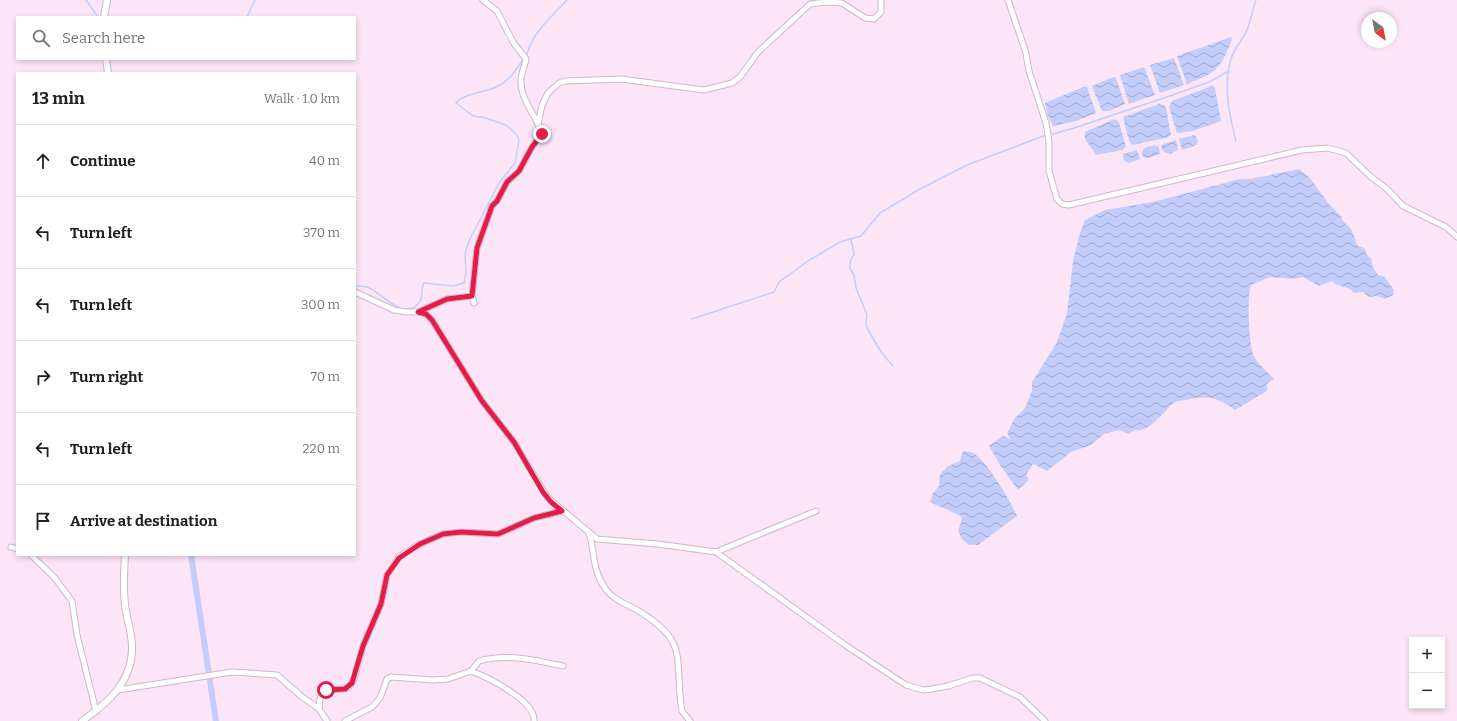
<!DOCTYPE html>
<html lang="en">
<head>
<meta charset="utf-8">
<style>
	body { margin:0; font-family:Bitter,serif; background:#f6f6f6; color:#202124 }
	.controls { position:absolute; right:12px; bottom:12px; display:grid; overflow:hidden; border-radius:0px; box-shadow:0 2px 6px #0003 }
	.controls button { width:36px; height:36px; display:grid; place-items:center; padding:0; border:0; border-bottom:1px solid #e0e0e0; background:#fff; color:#202124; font:20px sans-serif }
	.compass { position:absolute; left:1361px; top:12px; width:36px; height:36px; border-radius:50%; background:#fff; box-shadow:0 2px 6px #0003; rotate:148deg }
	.stop { position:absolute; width:12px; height:12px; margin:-9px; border:3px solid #e11d48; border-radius:50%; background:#fff }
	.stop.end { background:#e11d48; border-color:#fff; box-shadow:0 1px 4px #0008 }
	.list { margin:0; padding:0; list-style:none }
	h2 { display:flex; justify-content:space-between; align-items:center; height:52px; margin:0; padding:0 16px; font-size:17px }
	h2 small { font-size:13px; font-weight:400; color:#757577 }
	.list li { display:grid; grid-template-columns:26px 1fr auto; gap:12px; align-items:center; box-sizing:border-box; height:72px; padding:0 16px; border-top:1px solid #e0e0e0 }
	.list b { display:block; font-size:15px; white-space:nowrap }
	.list em { font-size:13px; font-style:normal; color:#757577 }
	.icon { flex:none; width:22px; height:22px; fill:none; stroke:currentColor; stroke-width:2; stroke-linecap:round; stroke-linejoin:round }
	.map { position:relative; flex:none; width:1457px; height:721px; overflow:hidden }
	.search { position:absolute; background:#fff; box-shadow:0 2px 6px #0003; left:16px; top:16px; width:340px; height:44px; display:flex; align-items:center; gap:10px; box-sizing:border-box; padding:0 14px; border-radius:0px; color:#757577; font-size:15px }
	.panel { position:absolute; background:#fff; box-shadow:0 2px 6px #0003; left:16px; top:72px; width:340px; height:484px; border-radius:0px }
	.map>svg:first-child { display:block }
</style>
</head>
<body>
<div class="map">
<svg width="1457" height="721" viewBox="0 0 1457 721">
	<defs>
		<pattern id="water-waves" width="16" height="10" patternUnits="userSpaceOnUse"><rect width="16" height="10" fill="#c3cdfc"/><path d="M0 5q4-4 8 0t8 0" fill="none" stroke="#a0a7cd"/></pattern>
	</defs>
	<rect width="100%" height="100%" fill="#fde5f8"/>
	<!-- water -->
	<g fill="url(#water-waves)">
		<path d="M1231 37 1232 39C1220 70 1217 72 1187 84L1177 56Z"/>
		<path d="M1174 58 1184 85 1160 93 1150 65Z"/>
		<path d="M1144 67 1155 95 1129 104 1120 75Z"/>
		<path d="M1113 77 1116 78 1125 104 1109 111H1102L1092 86Z"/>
		<path d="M1212 86 1215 88 1221 121 1193 131 1177 133 1169 107 1172 101Z"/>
		<path d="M1083 87H1087L1096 113 1076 121 1053 126 1048 116 1045 103Z"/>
		<path d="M1159 104 1164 105 1166 108 1171 135 1166 138 1132 145 1129 141 1123 117Z"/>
		<path d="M1114 119 1119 122 1126 147 1122 150 1096 155 1085 139V132Z"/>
		<path d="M1195 135 1198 141 1197 145 1182 150 1179 139Z"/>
		<path d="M1176 140 1178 150 1170 154 1164 152 1161 147 1163 144Z"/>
		<path d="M1156 145 1159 147 1160 154 1148 158 1143 157 1142 152 1144 148Z"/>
		<path d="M1137 150 1140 159 1129 163 1124 161 1123 154Z"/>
		<path d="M1299 169 1310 178 1329 204 1341 216 1343 221 1351 229 1358 246 1364 248 1367 255 1371 258 1373 268 1378 275 1384 276 1394 290 1393 295 1385 299 1377 296 1369 297 1363 292 1354 293C1348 285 1338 288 1332 281L1319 286 1303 277 1294 279 1270 277 1251 285C1247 295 1248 348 1255 358 1260 366 1268 372 1274 379L1267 384V391L1235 410C1217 397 1207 395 1186 400 1181 401 1177 400 1172 404 1164 412 1153 426 1142 430 1139 431 1137 430 1134 430L1129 434 1119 430 1104 434 1091 445 1071 452 1047 471 1033 464 1026 475 1029 480 1018 490 1000 465 989 446C992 444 1002 436 1004 436L1011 440 1007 433 1015 418 1025 408 1032 391V382L1056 344 1067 314 1073 261 1080 233 1085 220 1105 210 1153 202 1240 179H1251Z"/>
		<path d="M963 451C967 452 971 451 975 454 988 463 1011 502 1017 516L978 545H969L962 539 958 531 962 519 961 516 930 502 933 493 939 486 940 474 948 466 960 461Z"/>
	</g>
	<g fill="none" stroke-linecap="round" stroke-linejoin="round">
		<!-- stream -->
		<g stroke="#c3cdfc" stroke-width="1.5">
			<path d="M86 0 98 17"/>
			<path d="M247 17 255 0"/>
			<path d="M526 56C529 49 531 42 535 36 544 23 556 12 567 0"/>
			<path d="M1049 135 1071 129 1170 96 1209 82 1229 71"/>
			<path d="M1236 141C1229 114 1223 87 1231 59 1234 48 1243 40 1247 30 1251 20 1252 10 1256 0"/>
			<path d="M851 240 854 254 850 262V269L854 275 856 288 867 315 866 323 867 328 881 352 893 366"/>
			<path d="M355 286C359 286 363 286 367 287 380 291 403 322 419 303 424 297 420 288 424 283L453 286 464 283 466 273 465 253 469 241 499 183 515 163 519 140 517 135 506 125 486 118 473 116 456 103C462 94 486 92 496 87 509 81 516 71 523 59"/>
			<path d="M692 319 774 292 779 282 808 261 840 242 861 236 880 213 920 189 967 165 1046 135"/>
		</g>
		<!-- canal -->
		<path stroke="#c3cdfc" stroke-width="6" d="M191 555 216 721"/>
		<!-- minor casing -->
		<g stroke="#d1b5cc" stroke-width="7">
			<g id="minor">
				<path d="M1008 0 1026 53 1029 71 1046 123 1049 141V171L1057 199 1062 204 1069 205 1302 150 1328 148 1346 153 1370 176 1387 189 1403 206 1446 227 1457 237"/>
				<path d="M538 124 542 105 548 93 559 83 566 81 621 79 704 90 732 83 740 77 758 52 810 4 828 2 842 3 865 18 874 19 881 12V0"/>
				<path d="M355 292 394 310 406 312H418L447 299 472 296"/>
				<path d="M474 303 472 296 477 248 492 206 497 201 507 182 519 171 532 147 542 134C537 116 520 100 521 80 521 73 525 66 526 59L513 42 497 11 483 0"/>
				<path d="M418 312 426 314 432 320 482 401 514 442 547 497 597 539 658 544 716 552 816 511"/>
				<path d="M589 533C595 552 592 570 605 588 612 599 626 604 637 610 688 641 675 654 681 705L682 711 690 721"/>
				<path d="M11 547 17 549"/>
				<path d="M716 552 845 645 906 685 923 690 932 689 948 686 973 678H980L1020 697 1045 721"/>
				<path d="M31 555 54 577 72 601 77 635 96 711"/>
				<path d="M471 671 479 661C506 653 536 660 563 666"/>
				<path d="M118 690 232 672 277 675 301 696 319 709 327 721"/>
				<path d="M319 709 320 698 326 690 345 689 349 687 354 679 363 646 381 604 387 575 399 557 420 544 443 534 461 532 498 534 534 518 562 511"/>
				<path d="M345 721 372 707 380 698 387 679 391 677 433 680 448 679 471 671C487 677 536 701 534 721"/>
			</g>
		</g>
		<!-- tertiary casing -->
		<g stroke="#d1b5cc" stroke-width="8">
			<g id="tertiary">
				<path d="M104 17 107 0"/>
				<path d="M106 59 108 73"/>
				<path d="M82 721C108 703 133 681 132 646 132 632 126 618 125 604 123 588 124 571 125 555"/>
			</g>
		</g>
		<!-- minor -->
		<use href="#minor" stroke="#fff" stroke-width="5"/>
		<!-- tertiary -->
		<use href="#tertiary" stroke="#fff" stroke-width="6"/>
	</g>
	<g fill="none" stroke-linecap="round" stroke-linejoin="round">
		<!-- route -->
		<path stroke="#e11d48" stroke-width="5" d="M326 690 345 689 352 683 363 646 381 604 387 575 399 558 420 544 443 534 461 532 498 534 534 518 562 511 551 502 543 492 514 442 482 401 432 320 426 314 418 312 447 299 472 296 477 248 492 206 497 201 507 182 519 171 532 147 542 134"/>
	</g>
</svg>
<div class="controls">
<button>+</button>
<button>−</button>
</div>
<svg class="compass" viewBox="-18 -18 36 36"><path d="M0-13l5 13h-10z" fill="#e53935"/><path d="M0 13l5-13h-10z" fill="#757577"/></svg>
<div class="stop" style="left:326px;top:690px"></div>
<div class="stop end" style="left:542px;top:134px"></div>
<div class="search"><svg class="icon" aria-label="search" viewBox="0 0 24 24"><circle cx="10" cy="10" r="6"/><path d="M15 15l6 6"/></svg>Search here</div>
<section class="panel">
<h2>13 min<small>Walk · 1.0 km</small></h2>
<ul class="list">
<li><svg class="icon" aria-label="ahead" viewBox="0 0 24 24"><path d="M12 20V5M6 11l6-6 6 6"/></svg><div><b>Continue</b></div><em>40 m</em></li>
<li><svg class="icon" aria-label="left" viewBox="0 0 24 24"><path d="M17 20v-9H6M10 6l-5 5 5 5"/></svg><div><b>Turn left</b></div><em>370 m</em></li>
<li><svg class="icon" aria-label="left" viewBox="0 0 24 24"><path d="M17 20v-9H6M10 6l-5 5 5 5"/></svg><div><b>Turn left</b></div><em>300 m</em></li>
<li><svg class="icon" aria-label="right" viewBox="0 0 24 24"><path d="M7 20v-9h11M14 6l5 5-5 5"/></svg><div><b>Turn right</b></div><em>70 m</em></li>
<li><svg class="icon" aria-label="left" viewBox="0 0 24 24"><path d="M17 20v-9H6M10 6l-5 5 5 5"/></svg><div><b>Turn left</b></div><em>220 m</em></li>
<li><svg class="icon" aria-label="arrive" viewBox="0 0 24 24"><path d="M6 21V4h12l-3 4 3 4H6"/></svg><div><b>Arrive at destination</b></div></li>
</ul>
</section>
</div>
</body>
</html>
